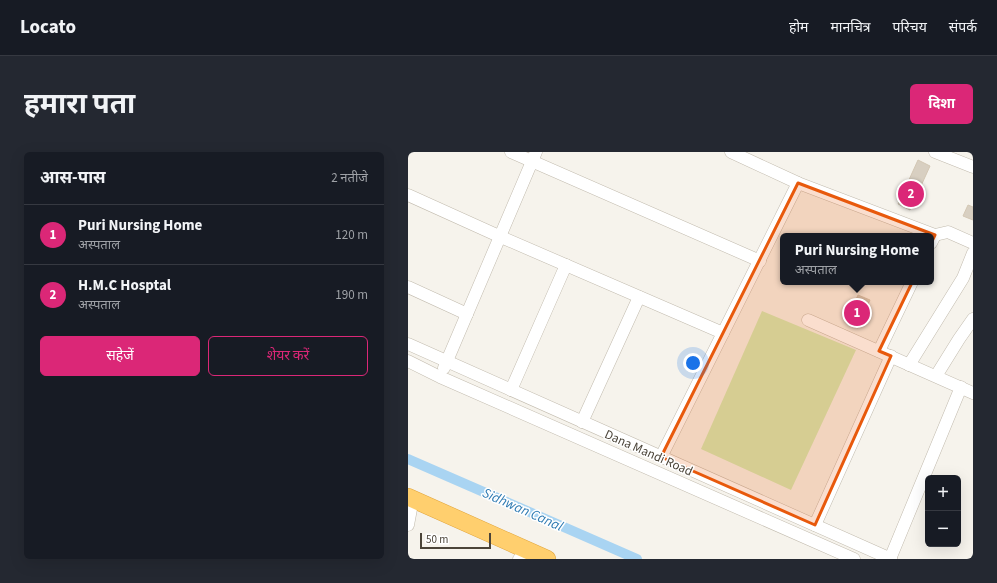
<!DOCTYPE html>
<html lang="hi">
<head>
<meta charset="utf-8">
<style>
	body { margin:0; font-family:"Source Sans 3","Noto Sans Devanagari",sans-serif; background:#242831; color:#f1f3f6 }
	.controls { position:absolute; right:12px; bottom:12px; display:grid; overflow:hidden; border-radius:6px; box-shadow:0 4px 16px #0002 }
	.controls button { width:36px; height:36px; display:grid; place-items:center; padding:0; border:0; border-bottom:1px solid #363941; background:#171b24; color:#f1f3f6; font:20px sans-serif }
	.scale { position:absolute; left:12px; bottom:10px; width:71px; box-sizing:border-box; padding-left:4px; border:2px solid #4b4439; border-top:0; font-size:11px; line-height:14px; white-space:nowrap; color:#4b4439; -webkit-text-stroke:3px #fff; paint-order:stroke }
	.you { position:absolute; left:285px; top:211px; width:14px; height:14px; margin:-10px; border:3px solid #fff; border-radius:50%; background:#1a73e8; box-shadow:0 0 0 6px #1a73e833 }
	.badge { display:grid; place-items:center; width:26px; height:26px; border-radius:50%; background:#db2777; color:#fff; font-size:13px; font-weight:700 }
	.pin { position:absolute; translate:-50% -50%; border:2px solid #fff; box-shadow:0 1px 4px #0006 }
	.popup { position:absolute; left:372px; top:81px; width:154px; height:52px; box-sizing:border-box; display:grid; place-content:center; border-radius:6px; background:#171b24; filter:drop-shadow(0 1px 3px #0005); font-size:13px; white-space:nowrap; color:#9ea1a6 }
	.popup b { font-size:15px; color:#f1f3f6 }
	.popup::after { content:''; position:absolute; left:50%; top:100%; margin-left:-8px; border:8px solid transparent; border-top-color:#171b24 }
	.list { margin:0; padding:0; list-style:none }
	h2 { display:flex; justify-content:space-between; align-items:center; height:52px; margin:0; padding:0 16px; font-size:17px }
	h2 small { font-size:13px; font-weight:400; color:#9ea1a6 }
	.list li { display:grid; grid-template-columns:26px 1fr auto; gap:12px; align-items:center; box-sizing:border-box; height:60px; padding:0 16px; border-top:1px solid #363941 }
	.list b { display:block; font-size:15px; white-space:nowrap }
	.list p { margin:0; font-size:13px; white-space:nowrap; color:#9ea1a6 }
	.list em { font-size:13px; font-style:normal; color:#9ea1a6 }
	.actions { display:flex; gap:8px; padding:12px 16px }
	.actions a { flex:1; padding:9px 0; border:1px solid #db2777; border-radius:6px; text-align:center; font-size:14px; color:#db2777 }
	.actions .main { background:#db2777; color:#fff }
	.map { position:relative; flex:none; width:565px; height:407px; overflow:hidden; border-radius:6px }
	header { display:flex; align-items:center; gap:24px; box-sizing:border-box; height:56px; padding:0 20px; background:#171b24; border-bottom:1px solid #363941 }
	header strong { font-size:19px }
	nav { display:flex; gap:22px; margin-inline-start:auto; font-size:14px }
	.intro { display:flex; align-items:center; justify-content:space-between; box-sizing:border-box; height:96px; padding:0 24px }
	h1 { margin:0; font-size:28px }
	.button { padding:10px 18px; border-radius:6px; background:#db2777; color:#fff; font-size:14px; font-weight:700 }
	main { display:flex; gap:24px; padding:0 24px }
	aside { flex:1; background:#171b24; border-radius:6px; box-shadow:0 4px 16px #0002 }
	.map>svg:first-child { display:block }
</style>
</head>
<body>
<header>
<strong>Locato</strong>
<nav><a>होम</a><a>मानचित्र</a><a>परिचय</a><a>संपर्क</a></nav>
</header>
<div class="intro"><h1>हमारा पता</h1><a class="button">दिशा</a></div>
<main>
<aside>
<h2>आस-पास<small>2 नतीजे</small></h2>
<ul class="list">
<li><span class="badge">1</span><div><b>Puri Nursing Home</b><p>अस्पताल</p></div><em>120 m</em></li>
<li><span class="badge">2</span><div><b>H.M.C Hosptal</b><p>अस्पताल</p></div><em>190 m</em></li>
</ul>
<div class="actions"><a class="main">सहेजें</a><a>शेयर करें</a></div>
</aside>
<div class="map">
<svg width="565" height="407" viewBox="0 0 565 407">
	<rect width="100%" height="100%" fill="#f6f3ec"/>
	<!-- green -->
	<path fill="#d2eab5" d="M354 159 448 198 383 338 293 297Z"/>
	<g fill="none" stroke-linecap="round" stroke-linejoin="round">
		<!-- canal -->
		<path stroke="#a9d4f2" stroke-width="10" d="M0 307 229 407"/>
	</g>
	<!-- building -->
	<g fill="#d8cfc1" stroke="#d3c7b4">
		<path d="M510 8 522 14 502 58 490 52Z"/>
		<path d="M560 53 565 55V68L555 64Z"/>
		<path d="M450 143 462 148 450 176 438 171Z"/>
	</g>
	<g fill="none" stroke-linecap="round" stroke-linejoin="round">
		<!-- minor casing -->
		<g stroke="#c2bbae" stroke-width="13">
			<g id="minor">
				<path d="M103 0 352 109"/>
				<path d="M323 0 390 31 527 83 523 91"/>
				<path d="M527 0 565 15"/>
				<path d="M0 43 93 85 315 181"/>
				<path d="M527 83 540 80 565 91"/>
				<path d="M0 135 59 162"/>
				<path d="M400 168 565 241"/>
				<path d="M0 192 483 407"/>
				<path d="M471 199 504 130"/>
				<path d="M0 209 32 225 446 407"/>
				<path d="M501 213 555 126 565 101"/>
				<path d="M36 216 128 0"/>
				<path d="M528 224 551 187 565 167"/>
				<path d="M103 238 158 113"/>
				<path d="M174 270 231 145"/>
				<path d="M253 305 390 31"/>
				<path d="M0 373 3 357"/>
				<path d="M407 373 483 204"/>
				<path d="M111 407 112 406"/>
				<path d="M482 407 553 235"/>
			</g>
		</g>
		<!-- highway casing -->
		<g stroke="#e0a43c" stroke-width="18">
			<path id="highway" d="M0 345 139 407"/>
		</g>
		<!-- minor -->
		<use href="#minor" stroke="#fff" stroke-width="12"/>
		<!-- highway -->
		<use href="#highway" stroke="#ffcf6e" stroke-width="17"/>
	</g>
	<!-- marked area -->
	<path fill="#e8590c" fill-opacity="0.2" stroke="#e8590c" stroke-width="3" stroke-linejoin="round" d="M390 31 527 83 471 199 483 204 407 373 253 305Z"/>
	<g text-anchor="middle" stroke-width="3" stroke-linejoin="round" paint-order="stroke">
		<!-- street labels -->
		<g font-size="13" fill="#4b4439" stroke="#fff">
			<text transform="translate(241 300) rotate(24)" y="5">Dana Mandi Road</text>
		</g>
		<!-- water labels -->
		<g font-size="14" font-style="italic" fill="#2e7ab2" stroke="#fff">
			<text transform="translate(115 357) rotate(24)" y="5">Sidhwan Canal</text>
		</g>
	</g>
</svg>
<div class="controls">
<button>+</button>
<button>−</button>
</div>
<div class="scale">50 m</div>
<div class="you"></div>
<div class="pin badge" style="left:449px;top:161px">1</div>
<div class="popup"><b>Puri Nursing Home</b>अस्पताल</div>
<div class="pin badge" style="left:503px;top:42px">2</div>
</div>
</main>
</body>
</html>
